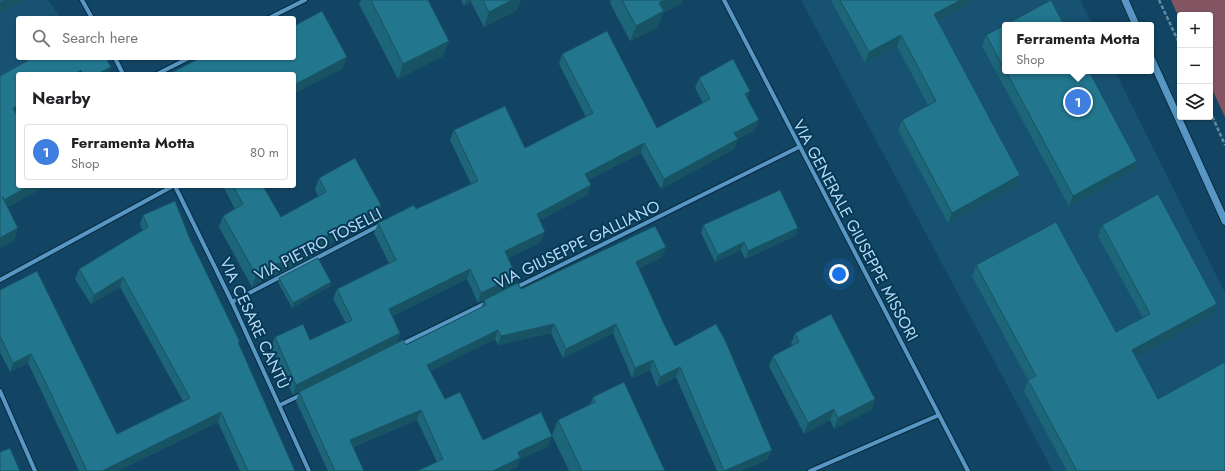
<!DOCTYPE html>
<html lang="en">
<head>
<meta charset="utf-8">
<style>
	body { margin:0; font-family:Jost,sans-serif; background:#f2f2f2; color:#202124 }
	.controls { position:absolute; right:12px; top:12px; display:grid; overflow:hidden; border-radius:4px; box-shadow:0 1px 3px #0004 }
	.controls button { width:36px; height:36px; display:grid; place-items:center; padding:0; border:0; border-bottom:1px solid #e0e0e0; background:#fff; color:#202124; font:20px sans-serif }
	.you { position:absolute; left:839px; top:274px; width:14px; height:14px; margin:-10px; border:3px solid #fff; border-radius:50%; background:#1a73e8; box-shadow:0 0 0 6px #1a73e833 }
	.badge { display:grid; place-items:center; width:26px; height:26px; border-radius:50%; background:#825a36; color:#fff; font-size:13px; font-weight:700 }
	.pin { position:absolute; translate:-50% -50%; border:2px solid #fff; box-shadow:0 1px 4px #0006 }
	.popup { position:absolute; left:1002px; top:22px; width:152px; height:52px; box-sizing:border-box; display:grid; place-content:center; border-radius:4px; background:#fff; filter:drop-shadow(0 1px 3px #0005); font-size:13px; white-space:nowrap; color:#757577 }
	.popup b { font-size:15px; color:#202124 }
	.popup::after { content:''; position:absolute; left:50%; top:100%; margin-left:-8px; border:8px solid transparent; border-top-color:#fff }
	.list { margin:0; padding:0; list-style:none }
	h2 { display:flex; justify-content:space-between; align-items:center; height:52px; margin:0; padding:0 16px; font-size:17px }
	h2 small { font-size:13px; font-weight:400; color:#757577 }
	.list li { display:grid; grid-template-columns:26px 1fr auto; gap:12px; align-items:center; box-sizing:border-box; height:56px; margin:0 8px 8px; padding:0 8px; border:1px solid #e0e0e0; border-radius:4px }
	.list b { display:block; font-size:15px; white-space:nowrap }
	.list p { margin:0; font-size:13px; white-space:nowrap; color:#757577 }
	.list em { font-size:13px; font-style:normal; color:#757577 }
	.icon { flex:none; width:22px; height:22px; fill:none; stroke:currentColor; stroke-width:2; stroke-linecap:round; stroke-linejoin:round }
	.map { position:relative; flex:none; width:1225px; height:471px; overflow:hidden }
	.search { position:absolute; background:#fff; box-shadow:0 1px 3px #0004; left:16px; top:16px; width:280px; height:44px; display:flex; align-items:center; gap:10px; box-sizing:border-box; padding:0 14px; border-radius:4px; color:#757577; font-size:15px }
	.panel { position:absolute; background:#fff; box-shadow:0 1px 3px #0004; left:16px; top:72px; width:280px; height:116px; border-radius:4px }
	.map>svg:first-child { display:block }
</style>
</head>
<body>
<div class="map">
<svg width="1225" height="471" viewBox="0 0 1225 471">
	<rect width="100%" height="100%" fill="#124563"/>
	<!-- built -->
	<g fill="#185273">
		<path d="M0 0H48L61 18H18V58H32L0 76Z"/>
		<path d="M801 0H1080L1093 25H1005V71H1115L1225 293V471H1053Z"/>
	</g>
	<!-- green -->
	<path fill="#835462" d="M1171 0H1225V117L1210 85V15H1180V20Z"/>
	<g fill="none" stroke-linecap="round" stroke-linejoin="round">
		<!-- minor casing -->
		<g stroke="#072a3f" stroke-width="6">
			<g id="minor">
				<path d="M82 0 92 18"/>
				<path d="M724 0 968 471"/>
				<path d="M269 18 305 0"/>
				<path d="M115 58 123 74"/>
				<path d="M157 74 189 58"/>
				<path d="M175 186 232 302 309 471"/>
				<path d="M0 280 173 186"/>
				<path d="M515 288 799 147"/>
				<path d="M232 302 382 224"/>
				<path d="M400 345 486 303"/>
				<path d="M0 391 35 471"/>
				<path d="M280 405 301 395"/>
				<path d="M810 471 939 415"/>
			</g>
		</g>
		<!-- tertiary casing -->
		<g stroke="#072a3f" stroke-width="9">
			<g id="tertiary">
				<path d="M1125 0 1136 25"/>
				<path d="M1151 58 1225 221"/>
			</g>
		</g>
		<!-- path -->
		<g stroke="#618ba5" stroke-width="2.5" stroke-dasharray="4 2" stroke-linecap="butt">
			<path d="M1159 0 1180 45"/>
			<path d="M1210 111 1225 145"/>
		</g>
		<!-- minor -->
		<use href="#minor" stroke="#5897c3" stroke-width="4"/>
		<!-- tertiary -->
		<use href="#tertiary" stroke="#5897c3" stroke-width="7"/>
	</g>
	<!-- wall -->
	<g fill="#1d6579">
		<path d="M361 0H428L449 41 443 56 398 79 359 4Z"/>
		<path d="M461 0H521L517 10 484 27 471 2 464 6Z"/>
		<path d="M611 0H683L682 3 663 13 658 27 630 41 610 3Z"/>
		<path d="M831 0H971L970 4 938 21 1017 186 948 223 898 130 902 120 928 105 897 46 865 63Z"/>
		<path d="M1005 25V71H1089L1134 171 1069 206 982 46 986 35Z"/>
		<path d="M562 54 657 128 703 103 695 88 699 78 750 91 747 99 755 130 737 139 734 149 661 189 641 153 588 180 591 185 587 195 540 220 541 242 508 258 516 276 512 286 478 303 467 279 392 316 400 333 397 343 293 395 271 347 275 337 310 340 346 323 333 299 337 289 389 263 374 233 378 223 416 209 471 184 450 140 454 130 525 148 586 117 559 64Z"/>
		<path d="M319 178 381 205 377 217 315 252 313 256 274 276V274L252 287 219 227 223 216 235 209 223 186H263L281 217 318 196 315 189Z"/>
		<path d="M143 215 190 239 239 344 295 471H240L218 422 118 471H79L40 388 28 363 10 372 0 352V290L117 434 183 401 120 287 91 304 75 279 79 269 143 231 140 224Z"/>
		<path d="M703 225 798 228 795 236 745 259 741 250 715 262 701 233Z"/>
		<path d="M1102 225 1217 304 1213 315 1135 357 1158 399 1225 471H1067L1024 391 1028 380 972 276 976 265 1116 332 1143 318 1098 236Z"/>
		<path d="M662 257 639 268 664 324 675 346 768 459 741 471H717L676 377 657 387 650 370 632 378 613 333 563 358 551 333 498 345 495 339 430 371 445 399 483 440 549 446 520 459 517 467 437 462 417 420 353 447 364 471H328L296 401 299 392 406 345 481 308 484 300 521 289Z"/>
		<path d="M279 278 331 282 330 286 292 308 278 282Z"/>
		<path d="M795 333 875 399 871 410 834 429 830 420 804 434 769 366 773 356 792 346 791 344Z"/>
		<path d="M593 397 665 471H569L552 435 558 420 590 405Z"/>
	</g>
	<!-- shaded-wall -->
	<g fill="#185363">
		<path d="M5 0H24L0 13V3Z"/>
		<path d="M466 0H472L471 2 464 6Z"/>
		<path d="M512 0H521L517 10 484 27 489 12Z"/>
		<path d="M664 0H683L682 3 663 13 658 27 630 41 636 26 659 3Z"/>
		<path d="M961 0H971L970 4 930 25 934 14Z"/>
		<path d="M901 35 897 46 865 63 869 52Z"/>
		<path d="M449 41 443 56 398 79 403 64Z"/>
		<path d="M347 57 342 69 294 94V85Z"/>
		<path d="M111 67 108 74H97Z"/>
		<path d="M81 70 80 74H75Z"/>
		<path d="M750 91 747 101 745 94Z"/>
		<path d="M18 106V116L9 121 13 108Z"/>
		<path d="M759 120 755 130 730 143 734 133Z"/>
		<path d="M738 139 734 149 661 189 664 179Z"/>
		<path d="M644 143 641 153 581 184 585 174Z"/>
		<path d="M1137 161 1134 171 1069 206 1073 196Z"/>
		<path d="M1020 175 1017 186 948 223 952 213Z"/>
		<path d="M591 185 587 195 533 224 537 214Z"/>
		<path d="M29 186H46L0 212 4 200Z"/>
		<path d="M381 205 377 217 315 252 313 256 274 276 279 264 316 242Z"/>
		<path d="M18 228 14 241 0 248V238Z"/>
		<path d="M798 228 795 236 745 259 748 251Z"/>
		<path d="M545 232 541 242 501 261 505 251Z"/>
		<path d="M744 242 741 250 715 262 718 255Z"/>
		<path d="M666 247 662 257 633 271 636 262Z"/>
		<path d="M278 263 274 274 252 287 256 275Z"/>
		<path d="M470 269 467 279 385 319 389 309Z"/>
		<path d="M516 276 512 286 478 303 481 293Z"/>
		<path d="M123 277 120 287 91 304 94 295Z"/>
		<path d="M331 282 330 286 292 308 293 303Z"/>
		<path d="M1217 304 1213 315 1128 362 1132 350Z"/>
		<path d="M554 324 551 333 498 345 501 336Z"/>
		<path d="M616 324 613 333 563 358 566 349Z"/>
		<path d="M498 330 495 339 424 374 427 365Z"/>
		<path d="M400 333 397 343 293 395 296 385Z"/>
		<path d="M31 354 28 363 10 372 13 363Z"/>
		<path d="M653 360 650 370 632 378 635 368Z"/>
		<path d="M680 367 676 377 657 387 660 377Z"/>
		<path d="M875 399 871 410 834 429 838 418Z"/>
		<path d="M834 409 830 420 804 434 808 423Z"/>
		<path d="M421 410 417 420 347 449 350 440Z"/>
		<path d="M221 412 218 422 118 471H102Z"/>
		<path d="M552 436 549 446 520 459 517 467 509 471H493L518 452Z"/>
		<path d="M772 450 768 459 741 471H724Z"/>
	</g>
	<!-- building -->
	<g fill="#22768d" stroke="#185363">
		<path d="M0 0H5L0 3Z"/>
		<path d="M371 0H428L449 41 403 64Z"/>
		<path d="M483 0H512L489 12Z"/>
		<path d="M622 0H664L659 3 664 11 636 26Z"/>
		<path d="M840 0H961L934 14 1020 175 952 213 902 120 936 101 901 35 869 52Z"/>
		<path d="M1051 0 1064 25H1005Z"/>
		<path d="M322 11 347 57 294 85V74H174L173 72 200 58H294V26Z"/>
		<path d="M1005 25V70L986 35Z"/>
		<path d="M607 31 657 128 710 99 699 78 733 59 750 91 745 94 759 120 734 133 738 139 664 179 644 143 585 174 591 185 537 214 545 232 505 251 516 276 481 293 470 269 389 309 400 333 296 385 275 337 303 324 310 340 352 320 337 289 396 260 378 223 414 205 416 209 478 181 454 130 505 106 525 148 593 113 562 54Z"/>
		<path d="M32 58H106L111 67 97 74H83L81 70 75 74H18V106L13 108 18 117V186H29L4 200 2 196 18 228 0 238V76Z"/>
		<path d="M1006 71H1089L1137 161 1073 196Z"/>
		<path d="M355 158 381 205 316 242 317 244 279 264 278 263 256 275 223 216 243 204 233 186H263L281 217 326 192 319 178Z"/>
		<path d="M780 190 798 228 748 251 744 242 718 255 703 225Z"/>
		<path d="M1158 194 1217 304 1132 350 1158 399 1225 362V471H1077L1028 380 1036 376 976 265 1056 222 1116 332 1150 314 1102 225Z"/>
		<path d="M175 201 190 239 240 342H238L295 471H248L221 412 102 471H87L44 379 31 354 13 363 0 336V290L37 271 117 434 190 398 123 277 94 295 79 269 148 227 143 215Z"/>
		<path d="M655 226 666 247 636 262 664 324 675 346 716 324 725 340 772 450 724 471 680 367 660 377 653 360 635 368 616 324 566 349 554 324 501 336 498 330 427 365 445 399 460 392 483 440 541 412 552 436 518 452 520 458 493 471H417L443 459 421 410 350 440 364 471H335L299 392 403 340 406 345 486 305 484 300 518 283 521 289Z"/>
		<path d="M318 258 331 282 293 303 279 278Z"/>
		<path d="M831 314 875 399 838 418 834 409 808 423 773 356 799 342 795 333Z"/>
		<path d="M624 382 665 471H582L558 420 595 402 593 397Z"/>
		<path d="M10 448 20 471H0V452Z"/>
	</g>
	<g text-anchor="middle" stroke-width="4" stroke-linejoin="round" paint-order="stroke">
		<!-- street labels -->
		<g font-size="16" fill="#b8d8ef" stroke="#043a58">
			<text transform="translate(856 230) rotate(62)" y="6">VIA GENERALE GIUSEPPE MISSORI</text>
			<text transform="translate(318 244) rotate(-27)" y="6">VIA PIETRO TOSELLI</text>
			<text transform="translate(577 244) rotate(-26)" y="6">VIA GIUSEPPE GALLIANO</text>
			<text transform="translate(255 323) rotate(65)" y="6">VIA CESARE CANTÙ</text>
		</g>
	</g>
</svg>
<div class="controls">
<button>+</button>
<button>−</button>
<button><svg class="icon" aria-label="layers" viewBox="0 0 24 24"><path d="M12 4l9 5-9 5-9-5zM3 14l9 5 9-5"/></svg></button>
</div>
<div class="you"></div>
<div class="pin badge" style="left:1078px;top:102px;background:#3f7fe0">1</div>
<div class="popup"><b>Ferramenta Motta</b>Shop</div>
<div class="search"><svg class="icon" aria-label="search" viewBox="0 0 24 24"><circle cx="10" cy="10" r="6"/><path d="M15 15l6 6"/></svg>Search here</div>
<section class="panel">
<h2>Nearby<small></small></h2>
<ul class="list">
<li><span class="badge" style="background:#3f7fe0">1</span><div><b>Ferramenta Motta</b><p>Shop</p></div><em>80 m</em></li>
</ul>
</section>
</div>
</body>
</html>
